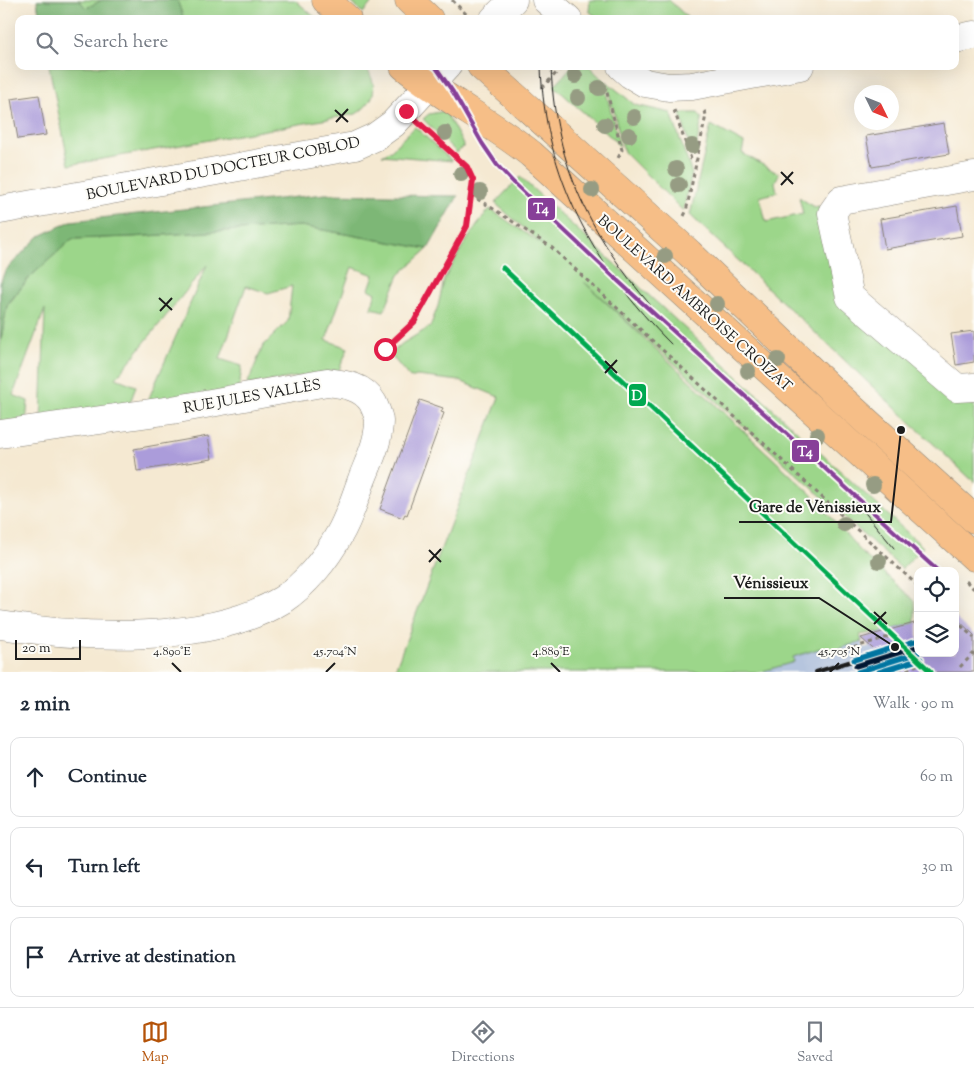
<!DOCTYPE html>
<html lang="en">
<head>
<meta charset="utf-8">
<style>
	body { margin:0; font-family:"Sorts Mill Goudy",serif; background:#f2f2f3; color:#1f2937 }
	.controls { position:absolute; right:15px; bottom:15px; display:grid; overflow:hidden; border-radius:10px; box-shadow:0 5px 20px #0002 }
	.controls button { width:45px; height:45px; display:grid; place-items:center; padding:0; border:0; border-bottom:1px solid #e0e1e3; background:#fff; color:#1f2937; font:25px sans-serif }
	.compass { position:absolute; left:854px; top:85px; width:45px; height:45px; border-radius:50%; background:#fff; box-shadow:0 5px 20px #0002; rotate:133deg }
	.scale { position:absolute; left:15px; bottom:12px; width:66px; box-sizing:border-box; padding-left:5px; border:2px solid #1c1c1c; border-top:0; font-size:14px; line-height:18px; white-space:nowrap; color:#1c1c1c; -webkit-text-stroke:4px #fdfcf7; paint-order:stroke }
	.stop { position:absolute; width:15px; height:15px; margin:-11px; border:4px solid #e11d48; border-radius:50%; background:#fff }
	.stop.end { background:#e11d48; border-color:#fff; box-shadow:0 1px 5px #0008 }
	.list { margin:0; padding:0; list-style:none }
	h2 { display:flex; justify-content:space-between; align-items:center; height:65px; margin:0; padding:0 20px; font-size:21px }
	h2 small { font-size:16px; font-weight:400; color:#747a83 }
	.list li { display:grid; grid-template-columns:32px 1fr auto; gap:15px; align-items:center; box-sizing:border-box; height:80px; margin:0 10px 10px; padding:0 10px; border:1px solid #e0e1e3; border-radius:10px }
	.list b { display:block; font-size:19px; white-space:nowrap }
	.list em { font-size:16px; font-style:normal; color:#747a83 }
	.icon { flex:none; width:28px; height:28px; fill:none; stroke:currentColor; stroke-width:2; stroke-linecap:round; stroke-linejoin:round }
	.map { position:relative; flex:none; width:974px; height:672px; overflow:hidden }
	.search { position:absolute; background:#fff; box-shadow:0 5px 20px #0002; left:15px; right:15px; top:15px; height:55px; display:flex; align-items:center; gap:12px; box-sizing:border-box; padding:0 18px; border-radius:10px; color:#747a83; font-size:19px }
	.sheet { height:335px; background:#fff }
	nav { display:flex; justify-content:space-around; align-items:center; box-sizing:border-box; height:70px; border-top:1px solid #e0e1e3; background:#fff; font-size:14px; color:#747a83 }
	nav a { display:grid; justify-items:center; gap:2px }
	nav .on { color:#b45309 }
	.map>svg:first-child { display:block }
</style>
</head>
<body>
<div class="map">
<svg width="974" height="672" viewBox="0 0 974 672">
	<rect width="100%" height="100%" fill="#fdfcf7"/>
	<filter id="ink" filterUnits="userSpaceOnUse"><feTurbulence type="fractalNoise" baseFrequency=".02" numOctaves="2"/><feDisplacementMap in="SourceGraphic" scale="10" xChannelSelector="R" yChannelSelector="G"/><feConvolveMatrix kernelMatrix="1 2 1 2 8 2 1 2 1" color-interpolation-filters="sRGB"/></filter>
	<filter id="wash" filterUnits="userSpaceOnUse"><feTurbulence type="fractalNoise" baseFrequency=".0096" numOctaves="4" result="noise"/><feDisplacementMap in="SourceGraphic" scale="20" xChannelSelector="R" yChannelSelector="G"/><feGaussianBlur stdDeviation="1.12" result="paint"/><feColorMatrix in="noise" values="0 0 0 0 0 0 0 0 0 0 0 0 0 0 0 0 0 1.4 0 .05"/><feComposite in="paint" operator="in"/></filter>
	<g filter="url(#wash)">
		<rect width="100%" height="100%" fill="#f5e9d2"/>
		<!-- industrial -->
		<path fill="#b6c5de" d="M862 641 864 648 870 646 895 669V672H760L794 662 792 657 821 648 824 654Z"/>
		<!-- green -->
		<g fill="#9cd68a" stroke="#5c7953">
			<path d="M37 0H295L317 19H40Z"/>
			<path d="M349 0H374L363 13Z"/>
			<path d="M590 0H669L689 19H599L589 11Z"/>
			<path d="M49 66H365C379 86 376 101 356 114L69 165Z"/>
			<path d="M572 66H589L603 80 620 147 613 139 554 86Z"/>
			<path d="M606 81 635 105 671 113 692 174 683 211 624 152Z"/>
			<path d="M445 111 464 146 457 153 423 119 429 114Z"/>
			<path d="M680 113H698L702 119 695 153 691 151Z"/>
			<path d="M711 125 744 143 742 153 779 174 775 182 777 192 760 197 766 222 803 214 799 197 814 207 819 206 840 295 974 396V482L690 215Z"/>
			<path d="M415 127 452 161 382 155 391 150Z"/>
			<path d="M520 177 923 547 902 569 584 282 810 493 864 555 915 601V623L878 633 876 632 860 635 862 641 823 654 821 648 793 657 794 662 760 672H394L499 397 460 381 417 376 410 378 390 354 403 343 430 327 438 306 444 280 461 249 483 217 490 209 543 245 495 203Z"/>
			<path d="M301 226 428 249 399 275 384 311 371 308 376 293 369 289 374 275 352 267 326 340 348 348 339 370 247 385 263 346 288 321 292 286 268 293 246 286 220 359 242 366 239 389 145 407 207 265 116 378 136 386 128 409 41 423 45 309 13 395 28 401 26 424 0 429V345L7 306 29 278 72 239 131 237Z"/>
		</g>
		<!-- forest -->
		<g fill="#7db776" stroke="#4c6a49">
			<path d="M37 0H79L86 8 102 0H177L184 19H40Z"/>
			<path d="M325 194 458 196 428 249 301 226 131 237 72 239 29 278 7 305 0 345V283L5 271 38 237 71 221Z"/>
		</g>
		<g id="blocks">
			<!-- building -->
			<g fill="#ab9cda">
				<path d="M39 95 46 135 18 139 11 99Z"/>
				<path d="M944 123 949 154 872 167 866 136Z"/>
				<path d="M957 206 962 236 885 249 880 219Z"/>
				<path d="M974 331V362L956 365 951 334Z"/>
				<path d="M420 400 443 408 441 412 444 413 407 515 405 514 403 518 380 509Z"/>
				<path d="M208 436 212 459 137 471 134 449Z"/>
				<path d="M955 617 974 635V672H895L893 667 861 638 918 622V653H955Z"/>
			</g>
		</g>
	</g>
	<g filter="url(#ink)">
		<use href="#blocks" fill-opacity="0" stroke="#888277" stroke-width="1"/>
		<g fill="none" stroke-linecap="round" stroke-linejoin="round">
			<!-- minor casing -->
			<g stroke="#888277" stroke-width="29">
				<g id="minor">
					<path d="M546 0 568 19"/>
					<path d="M494 19 513 0"/>
					<path d="M955 39 974 35"/>
					<path d="M621 66 630 74 645 83 669 87 692 86 800 66"/>
					<path d="M974 176 841 200 832 213 850 297 957 388 974 387"/>
					<path d="M0 210 355 146 375 137 393 124 447 66"/>
					<path d="M0 434 172 410 327 382C344 384 363 386 373 403 375 408 379 416 379 421 379 441 369 461 362 479 355 498 349 518 339 535 326 559 305 585 282 600 208 645 82 638 0 625"/>
				</g>
			</g>
			<!-- major casing -->
			<g stroke="#888277" stroke-width="29">
				<g id="major">
					<path d="M326 0 347 19"/>
					<path d="M409 0 429 19"/>
					<path d="M404 66C444 99 491 122 531 154L974 557"/>
					<path d="M481 66 689 253 833 391 974 519"/>
				</g>
			</g>
			<!-- path -->
			<g stroke="#888277" stroke-width="3" stroke-dasharray="4 4" stroke-linecap="butt">
				<path d="M452 0 469 17"/>
				<path d="M605 85 622 150 618 158"/>
				<path d="M542 88 563 66"/>
				<path d="M674 110 691 159 696 161"/>
				<path d="M470 195C498 210 523 230 550 246L918 586"/>
				<path d="M684 216 686 212 706 115 704 107"/>
				<path d="M385 349 415 322 467 226 473 180 467 167 423 127"/>
				<path d="M966 581 974 589"/>
				<path d="M823 657 898 634"/>
				<path d="M960 667 974 653"/>
				<path d="M899 672 911 668 927 660"/>
			</g>
			<!-- minor -->
			<use href="#minor" stroke="#fff" stroke-width="28"/>
			<!-- major -->
			<use href="#major" stroke="#f6be87" stroke-width="28"/>
			<!-- tram -->
			<g stroke="#1c1c1c" stroke-width="1">
				<path d="M544 19V17"/>
				<path d="M541 66C544 176 594 267 671 344"/>
				<path d="M551 66C555 181 603 256 680 338"/>
				<path d="M839 481 894 548"/>
			</g>
			<!-- rail -->
			<path stroke="#1c1c1c" stroke-width="4" d="M816 672 878 653"/>
			<!-- path-bridge -->
			<path stroke="#888277" stroke-width="3" stroke-dasharray="4 4" stroke-linecap="butt" d="M955 620 974 638"/>
			<!-- rail-1 casing -->
			<g stroke="#fdfcf7" stroke-width="9">
				<path id="rail-1" d="M858 672 918 653"/>
			</g>
			<!-- rail-2 casing -->
			<g stroke="#fdfcf7" stroke-width="9">
				<path id="rail-2" d="M879 672 921 659"/>
			</g>
			<!-- rail-3 casing -->
			<g stroke="#fdfcf7" stroke-width="9">
				<path id="rail-3" d="M856 666 917 647"/>
			</g>
			<!-- rail-4 casing -->
			<g stroke="#fdfcf7" stroke-width="9">
				<path id="rail-4" d="M854 660 915 641"/>
			</g>
			<!-- rail-1 -->
			<use href="#rail-1" stroke="#0075a1" stroke-width="5"/>
			<!-- rail-2 -->
			<use href="#rail-2" stroke="#0075a1" stroke-width="5"/>
			<!-- rail-3 -->
			<use href="#rail-3" stroke="#011633" stroke-width="5"/>
			<!-- rail-4 -->
			<use href="#rail-4" stroke="#0075a1" stroke-width="5"/>
			<!-- tram-1 casing -->
			<g stroke="#fdfcf7" stroke-width="8">
				<path id="tram-1" d="M435 66 453 92 482 143 497 165 514 183 618 281 938 571"/>
			</g>
			<!-- tram-1 -->
			<use href="#tram-1" stroke="#873f98" stroke-width="4"/>
			<!-- metro-1 casing -->
			<g stroke="#fdfcf7" stroke-width="9">
				<path id="metro-1" d="M503 268 931 672"/>
			</g>
			<!-- metro-1 -->
			<use href="#metro-1" stroke="#00a950" stroke-width="5"/>
		</g>
		<!-- trees -->
		<g fill="#969c83">
			<circle cx="575" cy="76" r="8"/>
			<circle cx="599" cy="88" r="8"/>
			<circle cx="578" cy="98" r="8"/>
			<circle cx="634" cy="117" r="8"/>
			<circle cx="605" cy="125" r="8"/>
			<circle cx="445" cy="133" r="8"/>
			<circle cx="629" cy="135" r="8"/>
			<circle cx="692" cy="146" r="8"/>
			<circle cx="676" cy="169" r="8"/>
			<circle cx="461" cy="174" r="8"/>
			<circle cx="679" cy="185" r="8"/>
			<circle cx="592" cy="190" r="8"/>
			<circle cx="480" cy="192" r="8"/>
			<circle cx="665" cy="256" r="8"/>
			<circle cx="717" cy="304" r="8"/>
			<circle cx="778" cy="360" r="8"/>
			<circle cx="748" cy="371" r="8"/>
			<circle cx="817" cy="435" r="8"/>
			<circle cx="873" cy="485" r="8"/>
			<circle cx="844" cy="524" r="8"/>
			<circle cx="879" cy="561" r="8"/>
		</g>
	</g>
	<g fill="none" stroke-linecap="round" stroke-linejoin="round" filter="url(#ink)">
		<!-- route -->
		<path stroke="#e11d48" stroke-width="6" d="M385 349 414 322 467 226 473 180 467 167 406 111"/>
	</g>
	<!-- ticks -->
	<path fill="none" stroke="#1c1c1c" stroke-width="2" d="M335 110 348 122M336 122 348 109M781 172 793 184M781 185 793 172M159 298 172 310M160 311 172 298M605 361 617 373M605 373 617 360M429 550 441 562M429 562 441 549M874 612 887 624M874 624 886 612M172 663 181 672M551 663 560 672M326 672 335 663M830 672 839 663"/>
	<g text-anchor="middle" stroke-width="4" stroke-linejoin="round" paint-order="stroke">
		<!-- street labels -->
		<g font-size="15" fill="#1c1c1c" stroke="#fdfcf7">
			<text transform="translate(223 168) rotate(-11)" y="5">BOULEVARD DU DOCTEUR COBLOD</text>
			<text transform="translate(695 303) rotate(42)" y="5">BOULEVARD AMBROISE CROIZAT</text>
			<text transform="translate(252 396) rotate(-10)" y="5">RUE JULES VALLÈS</text>
		</g>
	</g>
	<g font-size="12" text-anchor="middle" fill="#1c1c1c" stroke="#fdfcf7" stroke-width="4" stroke-linejoin="round" paint-order="stroke">
		<text x="335" y="655">45.704°N</text>
		<text x="839" y="655">45.705°N</text>
		<text x="172" y="655">4.890°E</text>
		<text x="551" y="655">4.889°E</text>
	</g>
	<!-- callouts -->
	<path fill="none" stroke="#1c1c1c" stroke-width="2" d="M901 430L891 522H739M895 647L819 598H724"/>
	<g fill="#1c1c1c" stroke="#fdfcf7" stroke-width="2">
		<circle cx="901" cy="430" r="5"/>
		<circle cx="895" cy="647" r="5"/>
	</g>
	<g font-size="16" text-anchor="middle" font-weight="bold" fill="#1c1c1c" stroke="#fdfcf7" stroke-width="4" stroke-linejoin="round" paint-order="stroke">
		<text x="815" y="512">Gare de Vénissieux</text>
		<text x="771" y="588">Vénissieux</text>
	</g>
	<g stroke="#fdfcf7" stroke-width="2">
		<rect x="527" y="197" width="29" height="24" rx="5" fill="#873f98"/>
		<rect x="628" y="383" width="19" height="24" rx="5" fill="#00a950"/>
		<rect x="791" y="439" width="29" height="24" rx="5" fill="#873f98"/>
	</g>
	<g font-size="14" text-anchor="middle" font-weight="bold" fill="#fff">
		<text x="541" y="213">T4</text>
		<text x="637" y="400">D</text>
		<text x="805" y="456">T4</text>
	</g>
</svg>
<div class="controls">
<button><svg class="icon" aria-label="locate" viewBox="0 0 24 24"><circle cx="12" cy="12" r="6"/><path d="M12 2v4M12 18v4M2 12h4M18 12h4"/></svg></button>
<button><svg class="icon" aria-label="layers" viewBox="0 0 24 24"><path d="M12 4l9 5-9 5-9-5zM3 14l9 5 9-5"/></svg></button>
</div>
<svg class="compass" viewBox="-18 -18 36 36"><path d="M0-13l5 13h-10z" fill="#e53935"/><path d="M0 13l5-13h-10z" fill="#747a83"/></svg>
<div class="scale">20 m</div>
<div class="stop" style="left:385px;top:349px"></div>
<div class="stop end" style="left:406px;top:111px"></div>
<div class="search"><svg class="icon" aria-label="search" viewBox="0 0 24 24"><circle cx="10" cy="10" r="6"/><path d="M15 15l6 6"/></svg>Search here</div>
</div>
<section class="sheet">
<h2>2 min<small>Walk · 90 m</small></h2>
<ul class="list">
<li><svg class="icon" aria-label="ahead" viewBox="0 0 24 24"><path d="M12 20V5M6 11l6-6 6 6"/></svg><div><b>Continue</b></div><em>60 m</em></li>
<li><svg class="icon" aria-label="left" viewBox="0 0 24 24"><path d="M17 20v-9H6M10 6l-5 5 5 5"/></svg><div><b>Turn left</b></div><em>30 m</em></li>
<li><svg class="icon" aria-label="arrive" viewBox="0 0 24 24"><path d="M6 21V4h12l-3 4 3 4H6"/></svg><div><b>Arrive at destination</b></div></li>
</ul>
</section>
<nav>
<a class="on"><svg class="icon" aria-label="map" viewBox="0 0 24 24"><path d="M3 6l6-2 6 2 6-2v14l-6 2-6-2-6 2zM9 4v14M15 6v14"/></svg>Map</a>
<a><svg class="icon" aria-label="directions" viewBox="0 0 24 24"><path d="M12 3l9 9-9 9-9-9zM9 14v-3h6M13 9l2 2-2 2"/></svg>Directions</a>
<a><svg class="icon" aria-label="saved" viewBox="0 0 24 24"><path d="M7 4h10v16l-5-4-5 4z"/></svg>Saved</a>
</nav>
</body>
</html>
